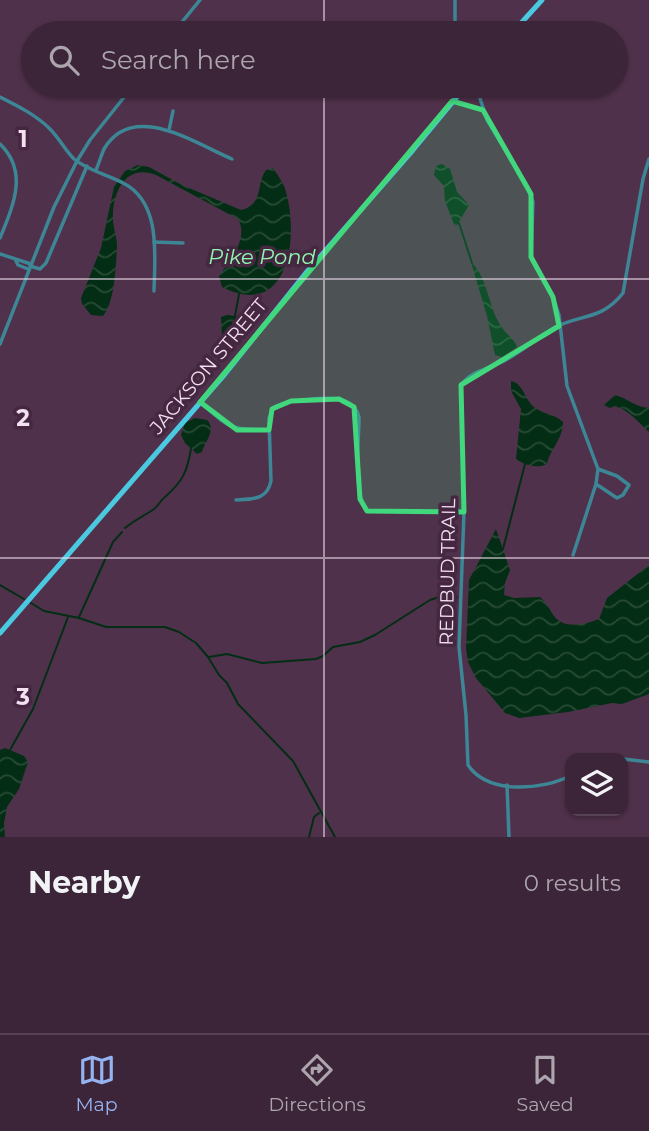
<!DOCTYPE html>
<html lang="en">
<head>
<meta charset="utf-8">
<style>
	body { margin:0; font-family:Montserrat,sans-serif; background:#432d40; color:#f1f3f6 }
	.controls { position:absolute; right:21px; bottom:21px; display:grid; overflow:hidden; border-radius:14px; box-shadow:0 2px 5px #0004 }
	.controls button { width:63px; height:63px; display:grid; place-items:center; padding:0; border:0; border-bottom:2px solid #554253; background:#3c2538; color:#f1f3f6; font:35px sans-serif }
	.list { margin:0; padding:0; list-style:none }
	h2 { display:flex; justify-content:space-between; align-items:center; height:91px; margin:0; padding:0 28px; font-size:30px }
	h2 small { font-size:23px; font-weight:400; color:#aca5ae }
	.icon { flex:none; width:38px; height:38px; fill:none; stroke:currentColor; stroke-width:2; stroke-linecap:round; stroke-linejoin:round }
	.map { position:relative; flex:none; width:649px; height:837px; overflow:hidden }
	.search { position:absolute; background:#3c2538; box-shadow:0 2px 5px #0004; left:21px; right:21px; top:21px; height:77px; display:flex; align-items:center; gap:18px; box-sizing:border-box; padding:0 24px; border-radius:38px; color:#aca5ae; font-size:26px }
	.sheet { height:196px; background:#3c2538 }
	nav { display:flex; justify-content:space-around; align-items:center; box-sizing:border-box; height:98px; border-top:2px solid #554253; background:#3c2538; font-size:19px; color:#aca5ae }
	nav a { display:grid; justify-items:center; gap:4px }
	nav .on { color:#95b2f1 }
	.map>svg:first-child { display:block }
</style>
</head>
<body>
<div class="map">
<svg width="649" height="837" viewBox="0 0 649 837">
	<defs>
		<pattern id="water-waves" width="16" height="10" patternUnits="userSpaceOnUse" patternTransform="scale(1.75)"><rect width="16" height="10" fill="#032d14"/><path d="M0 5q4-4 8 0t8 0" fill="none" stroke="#284b36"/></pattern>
	</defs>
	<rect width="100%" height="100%" fill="#50314b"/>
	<!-- water -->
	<g fill="url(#water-waves)">
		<path d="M442 164 450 169 457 192 469 205 457 225 454 224 445 201 444 186 434 175 436 166Z"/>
		<path d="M138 165 149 167 182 185 241 210C264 205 256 183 266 170L273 168C278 176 284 183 286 192 299 237 289 321 222 287L219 276C230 260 249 238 238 219L156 175C126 163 112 192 113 219 113 228 117 237 117 246 116 264 115 302 103 316L91 315 82 304 81 298 101 248 114 187 125 171Z"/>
		<path d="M471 262C489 279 488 310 503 329 508 336 514 339 517 347L502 357 495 355 487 316Z"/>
		<path d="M227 315 243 317 247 320C246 329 237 341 227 343L222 338 221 317Z"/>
		<path d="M511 381C525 384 524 402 537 409 546 415 555 414 563 422 563 439 550 449 547 464 538 469 524 465 516 459L521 409 511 391Z"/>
		<path d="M615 395C628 398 634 407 649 408V432C638 422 630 411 615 406L610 408 604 405Z"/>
		<path d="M195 418 207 420C217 429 205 442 202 452L197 454 185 443 181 435 185 423Z"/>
		<path d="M496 529 510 570 505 583 504 595 514 598 540 597C547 603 549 609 554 616 564 630 586 624 599 619L607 598 649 565V694L622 704 612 703 568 712 519 718 505 713 476 678 468 662 466 648 469 580Z"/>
		<path d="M5 748 24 756 28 762 19 789 7 807 4 823 5 837H0V750Z"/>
	</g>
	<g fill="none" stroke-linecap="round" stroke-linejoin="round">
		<!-- stream -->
		<g stroke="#032d14" stroke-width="2">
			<path d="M459 223 472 263"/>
			<path d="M235 316 239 294"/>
			<path d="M125 528C136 519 144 516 154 509 158 506 161 500 165 497 183 481 187 472 191 449"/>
			<path d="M503 549 525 464"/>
			<path d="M0 585 24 599"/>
			<path d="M31 603 44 611 79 618 106 627H165L179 632 196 643 208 657 219 675 227 683 238 704 293 761 335 837"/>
			<path d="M79 617 113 542 122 532"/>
			<path d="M209 657 227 654 262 663 316 659 323 656 333 647 360 642 375 635 430 600 439 597H457"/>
			<path d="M10 750 33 709 68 617"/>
			<path d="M309 837 314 817 319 813"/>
		</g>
		<!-- street -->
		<g stroke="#3d8695" stroke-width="3.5">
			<path d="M173 33 200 0"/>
			<path d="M455 33V0"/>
			<path d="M455 86V97"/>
			<path d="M476 86 487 120 526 184 533 202 531 257 553 297 559 315 567 386 598 469 596 484 573 555"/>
			<path d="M0 97C18 106 36 115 50 129 59 138 65 150 74 159 87 170 108 175 123 183 161 202 155 254 154 291"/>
			<path d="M454 102 483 110"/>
			<path d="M169 130 173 111"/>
			<path d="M0 144C29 172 13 206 0 238"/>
			<path d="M96 170C99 163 101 156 104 149 133 100 196 144 232 159"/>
			<path d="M154 242 183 243"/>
			<path d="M0 254 31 264"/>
			<path d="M16 261 18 265 28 269"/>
			<path d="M30 266 40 269 46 263 87 166"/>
			<path d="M0 344 54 207 77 161 90 140 133 86"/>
			<path d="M200 402C230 428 228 430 269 430"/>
			<path d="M596 484 617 498 623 495 629 485 617 476 598 469"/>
			<path d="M236 500C253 499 267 500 271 481L269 418 274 407C287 400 331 395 345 401 353 404 357 410 359 417 359 439 353 495 367 511L464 512"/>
			<path d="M623 759 649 762"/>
			<path d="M570 776C542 790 488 795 468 765L466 715 459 647 464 512 461 385C472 371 487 369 502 362 520 353 535 339 552 329 580 313 600 322 623 293L643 179 649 159"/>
			<path d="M507 785 509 837"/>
		</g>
		<!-- primary -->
		<g stroke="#4ac9e1" stroke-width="5">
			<path d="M512 33 542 0"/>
			<path d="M0 633 225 374 305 274 413 150 466 86"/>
		</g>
	</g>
	<!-- marked area -->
	<path fill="#41d77c" fill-opacity="0.2" stroke="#41d77c" stroke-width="5" stroke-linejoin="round" d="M452 101 483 110 531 194V257L553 297 559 326 461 385 464 512 367 511 360 499 354 407 339 399 291 401 272 409 269 430H237L200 402Z"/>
	<!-- grid -->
	<path fill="none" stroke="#f3e0f0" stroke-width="2" stroke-opacity="0.55" d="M324 0V33M324 86V837M0 279H649M0 558H649"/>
	<g text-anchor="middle" stroke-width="7" stroke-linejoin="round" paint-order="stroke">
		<!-- street labels -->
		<g font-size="19" fill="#f3e0f0" stroke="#452741">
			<text transform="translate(208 366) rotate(-50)" y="7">JACKSON STREET</text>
			<text transform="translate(447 572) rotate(-89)" y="7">REDBUD TRAIL</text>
		</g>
		<!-- water labels -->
		<g font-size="21" font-style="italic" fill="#91f7af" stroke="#452741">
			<text x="262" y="264">Pike Pond</text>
		</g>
	</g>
	<g font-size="23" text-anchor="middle" font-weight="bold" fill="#f3e0f0" stroke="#452741" stroke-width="7" stroke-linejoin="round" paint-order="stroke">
		<text x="23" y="147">1</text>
		<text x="23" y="426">2</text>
		<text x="23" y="705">3</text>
	</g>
</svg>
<div class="controls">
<button><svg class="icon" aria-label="layers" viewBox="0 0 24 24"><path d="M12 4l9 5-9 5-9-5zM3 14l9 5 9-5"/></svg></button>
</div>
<div class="search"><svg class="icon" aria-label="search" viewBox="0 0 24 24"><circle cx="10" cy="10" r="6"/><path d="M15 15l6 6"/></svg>Search here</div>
</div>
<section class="sheet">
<h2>Nearby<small>0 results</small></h2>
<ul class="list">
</ul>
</section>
<nav>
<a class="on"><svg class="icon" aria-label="map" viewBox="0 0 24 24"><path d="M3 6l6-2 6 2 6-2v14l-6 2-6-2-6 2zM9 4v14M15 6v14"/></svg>Map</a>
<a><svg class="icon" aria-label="directions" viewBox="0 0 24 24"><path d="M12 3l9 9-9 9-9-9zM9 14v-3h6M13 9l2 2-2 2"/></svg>Directions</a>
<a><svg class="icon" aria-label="saved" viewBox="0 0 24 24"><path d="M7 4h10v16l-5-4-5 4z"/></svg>Saved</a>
</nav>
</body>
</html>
